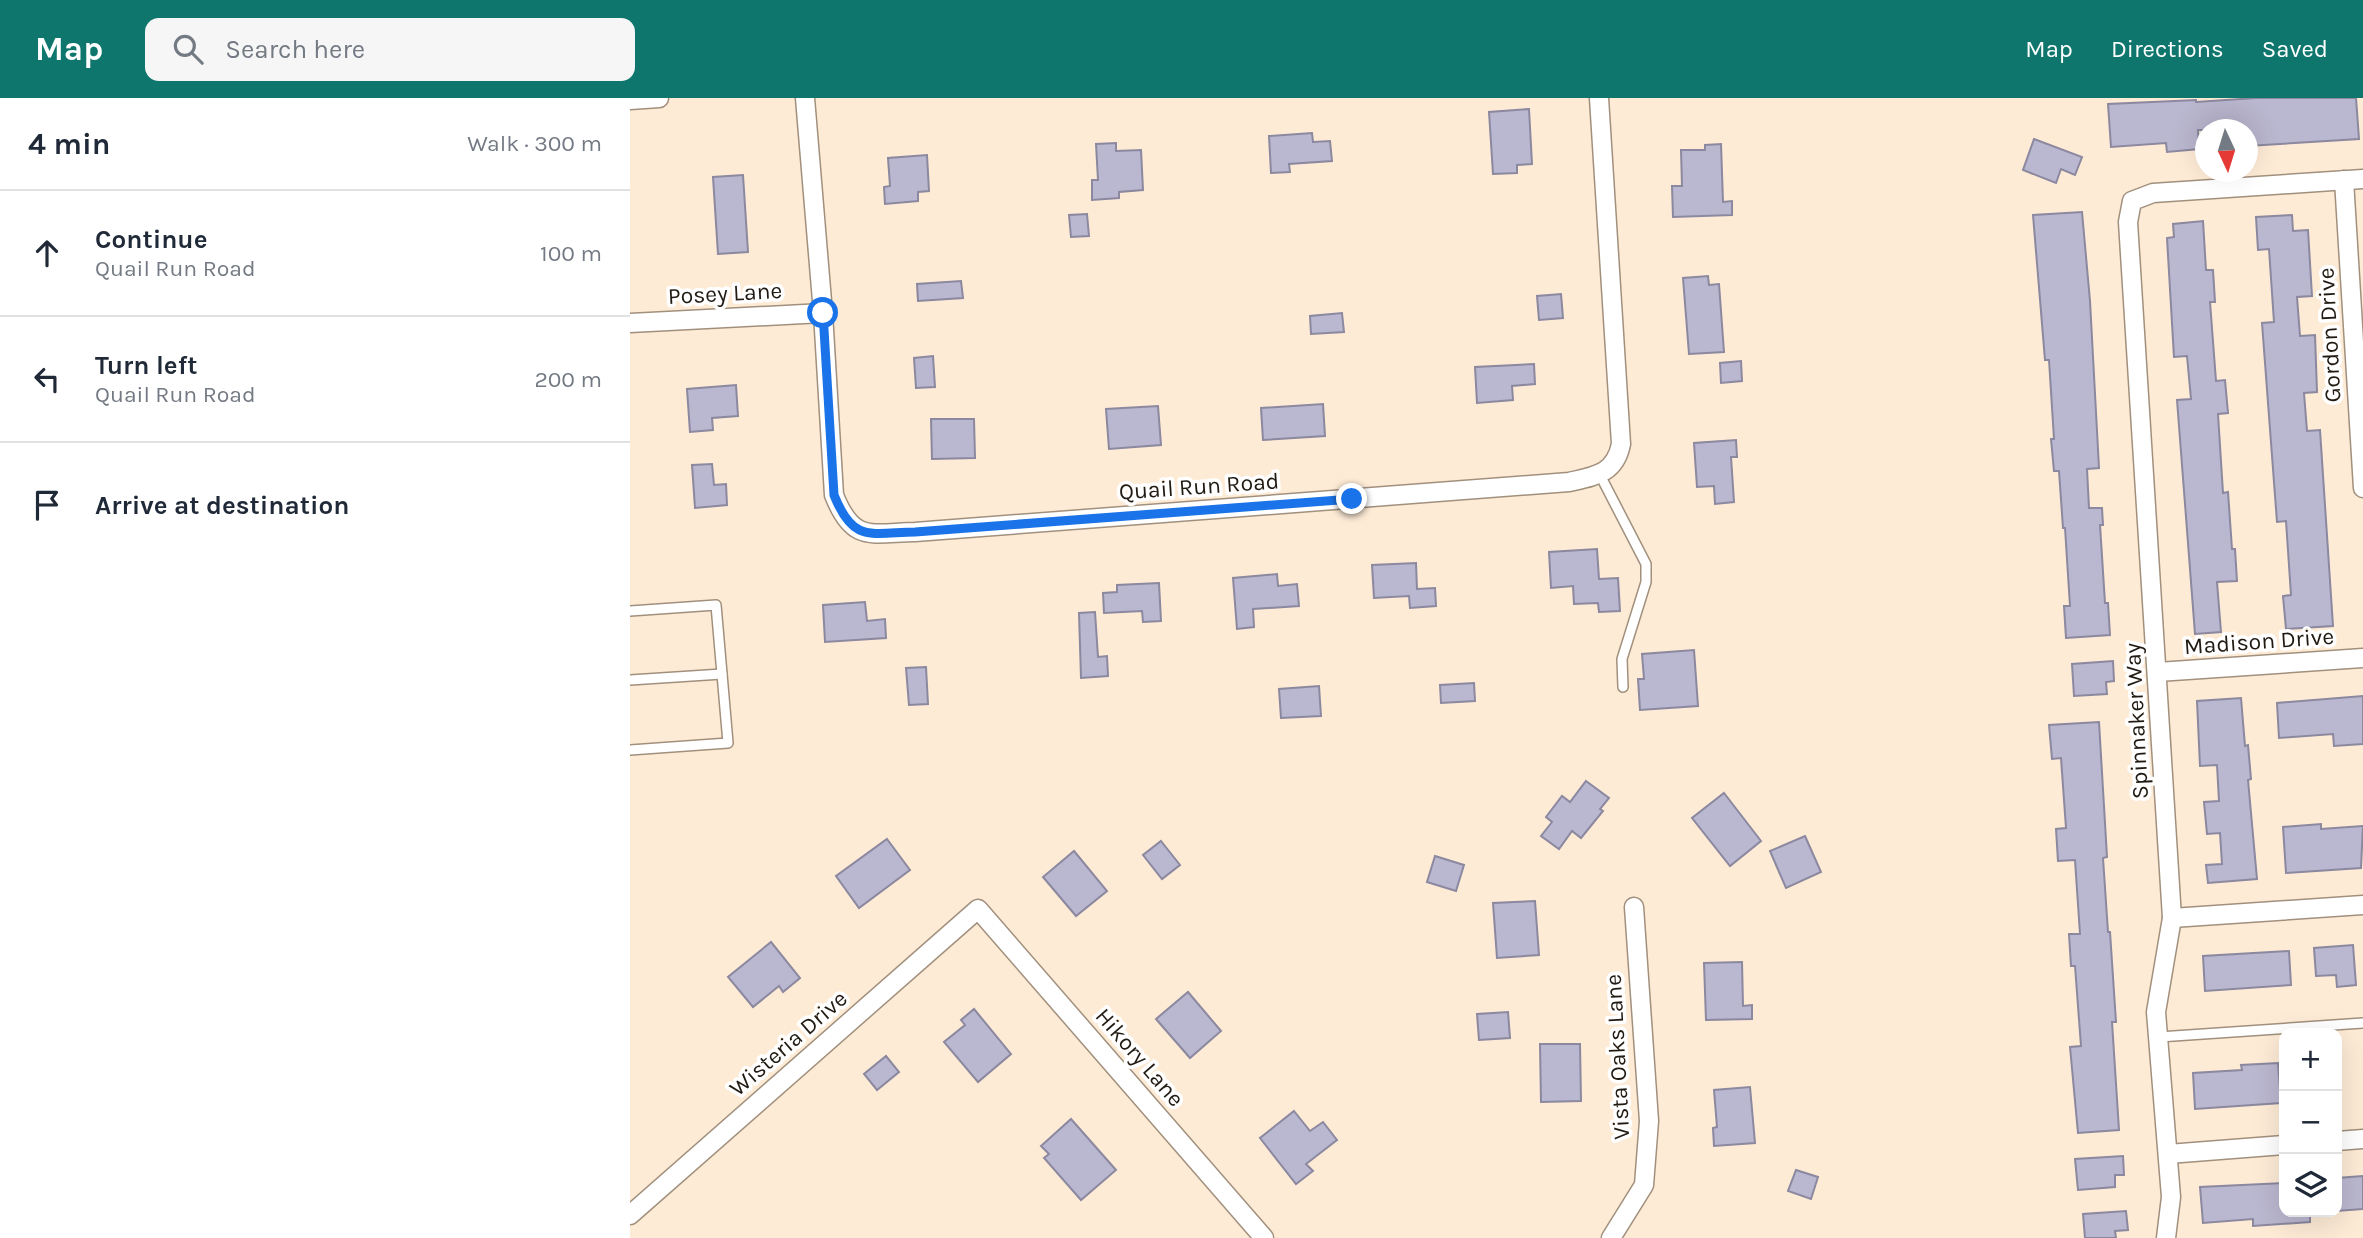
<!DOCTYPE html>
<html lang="en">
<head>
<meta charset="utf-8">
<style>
	body { margin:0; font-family:Karla,sans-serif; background:#f6f6f7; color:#1f2937 }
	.controls { position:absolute; right:21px; bottom:21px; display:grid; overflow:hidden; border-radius:14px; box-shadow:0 7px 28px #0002 }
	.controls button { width:63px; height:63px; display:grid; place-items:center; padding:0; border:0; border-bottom:2px solid #e0e1e3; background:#fff; color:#1f2937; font:35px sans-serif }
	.compass { position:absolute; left:1565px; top:21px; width:63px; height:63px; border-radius:50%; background:#fff; box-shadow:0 7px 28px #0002; rotate:176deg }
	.stop { position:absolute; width:21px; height:21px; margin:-16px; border:5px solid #1a73e8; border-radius:50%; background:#fff }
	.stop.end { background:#1a73e8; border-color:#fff; box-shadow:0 2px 7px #0008 }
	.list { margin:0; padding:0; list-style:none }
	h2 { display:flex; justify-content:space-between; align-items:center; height:91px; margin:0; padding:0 28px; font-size:30px }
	h2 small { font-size:23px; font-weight:400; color:#747a83 }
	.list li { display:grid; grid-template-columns:46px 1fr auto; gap:21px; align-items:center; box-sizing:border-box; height:126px; padding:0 28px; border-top:2px solid #e0e1e3 }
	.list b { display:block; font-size:26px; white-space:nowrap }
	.list p { margin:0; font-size:23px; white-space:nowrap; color:#747a83 }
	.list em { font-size:23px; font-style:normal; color:#747a83 }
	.icon { flex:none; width:38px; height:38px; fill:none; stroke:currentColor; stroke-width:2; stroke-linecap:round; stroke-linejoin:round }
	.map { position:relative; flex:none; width:1733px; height:1140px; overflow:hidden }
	header { display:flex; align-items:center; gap:42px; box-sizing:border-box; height:98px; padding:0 35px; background:#0f766e; color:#fff }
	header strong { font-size:33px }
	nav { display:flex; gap:38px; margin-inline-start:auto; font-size:24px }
	.search { width:490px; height:63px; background:#f6f6f7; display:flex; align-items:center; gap:18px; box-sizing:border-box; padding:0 24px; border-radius:14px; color:#747a83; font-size:26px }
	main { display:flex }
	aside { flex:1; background:#fff }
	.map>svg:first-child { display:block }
</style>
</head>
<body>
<header>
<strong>Map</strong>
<div class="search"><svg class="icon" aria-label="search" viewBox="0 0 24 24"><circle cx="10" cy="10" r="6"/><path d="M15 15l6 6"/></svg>Search here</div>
<nav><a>Map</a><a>Directions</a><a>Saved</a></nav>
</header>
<main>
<aside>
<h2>4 min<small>Walk · 300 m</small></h2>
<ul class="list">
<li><svg class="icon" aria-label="ahead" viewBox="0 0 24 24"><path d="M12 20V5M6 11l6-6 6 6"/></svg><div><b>Continue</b><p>Quail Run Road</p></div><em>100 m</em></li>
<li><svg class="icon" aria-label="left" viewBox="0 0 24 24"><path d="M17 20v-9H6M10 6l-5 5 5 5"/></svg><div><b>Turn left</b><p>Quail Run Road</p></div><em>200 m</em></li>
<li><svg class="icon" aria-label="arrive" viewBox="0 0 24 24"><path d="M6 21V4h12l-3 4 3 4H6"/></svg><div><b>Arrive at destination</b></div></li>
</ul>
</aside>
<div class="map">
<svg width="1733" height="1140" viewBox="0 0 1733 1140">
	<rect width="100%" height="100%" fill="#fdebd6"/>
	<!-- building -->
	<g fill="#bab7d0" stroke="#8b889f" stroke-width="2">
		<path d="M1626 0H1726L1729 41 1618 48V32H1568L1569 51 1537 54 1536 45 1481 49 1478 6 1566 2V4Z"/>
		<path d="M899 11 902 66 887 67V75L863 76 859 14Z"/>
		<path d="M682 35 683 44 700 43 702 63 659 66 660 74 641 75 639 38Z"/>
		<path d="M1404 41 1452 59 1445 77 1431 71 1426 85 1393 72Z"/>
		<path d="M486 45V53L511 52 513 92 489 94V100L462 102V82H468L466 46Z"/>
		<path d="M1091 46 1093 104 1102 103V117L1043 119 1042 88H1052L1051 52H1075V47Z"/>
		<path d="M297 57 299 93 288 94V103L255 106 254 89 260 88 258 60Z"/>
		<path d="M113 77 118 154 88 156 83 79Z"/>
		<path d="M1452 114 1460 203 1469 370 1457 371 1459 410H1472L1473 427H1470L1475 505H1478L1480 537 1436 540 1434 508H1440L1435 430H1433L1429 373H1424L1421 341H1424L1419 262H1415L1403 117Z"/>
		<path d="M457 116 459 138 441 139 439 117Z"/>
		<path d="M1662 117 1663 133 1678 132 1682 198 1667 199 1670 238 1685 237 1687 294 1674 295 1677 333 1690 332 1703 528 1656 531 1653 498 1661 497 1656 423 1647 424 1632 225 1644 224 1639 151 1628 152 1626 119Z"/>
		<path d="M1573 123 1576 172H1583L1585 204H1580L1586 283 1595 282 1598 315 1588 316 1593 395 1598 394 1602 451H1605L1607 483 1587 484 1591 534 1565 536 1547 302 1561 301 1557 258 1544 259 1537 140 1544 139 1543 126Z"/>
		<path d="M1078 178 1079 187 1089 186 1094 254 1059 256 1053 180Z"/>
		<path d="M331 183 333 200 288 203 287 186Z"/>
		<path d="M931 196 933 220 909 222 907 198Z"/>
		<path d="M712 215 714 234 681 236 680 218Z"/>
		<path d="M303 258 305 289 286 290 284 260Z"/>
		<path d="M1111 263 1112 283 1091 285 1090 265Z"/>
		<path d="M904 266 905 286 882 288 883 302 847 305 845 269Z"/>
		<path d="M106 287 108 318 82 320 83 332 60 334 57 291Z"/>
		<path d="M693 306 695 338 633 342 631 310Z"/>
		<path d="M528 308 531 347 479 351 476 311Z"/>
		<path d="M301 321H344L345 360 302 361Z"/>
		<path d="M1106 342 1107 359H1101L1104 404 1085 406 1084 388 1067 389 1064 345Z"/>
		<path d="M82 366 84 387 96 386 97 407 65 410 62 367Z"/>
		<path d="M967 451 969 481 988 480 990 513 969 514 968 505 944 506 943 488 921 490 919 454Z"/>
		<path d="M786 465 787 491 805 490 806 508 780 510 779 498 744 500 742 467Z"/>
		<path d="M647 476 648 488 667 486 669 508 623 511 624 529 607 531 603 480Z"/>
		<path d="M529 485 531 523 513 524 512 513 474 515 473 495 487 494V487Z"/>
		<path d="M235 504 237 523 255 521 256 540 195 544 193 507Z"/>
		<path d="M465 514 468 559 477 558 478 578 451 580 449 515Z"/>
		<path d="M1064 552 1068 608 1010 612 1008 581H1014L1012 556Z"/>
		<path d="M1483 563 1484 583 1476 584 1477 596 1444 598 1442 566Z"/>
		<path d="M296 569 298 606 279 607 276 570Z"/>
		<path d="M844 585 845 603 811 605 810 587Z"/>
		<path d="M689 588 691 618 651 620 649 591Z"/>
		<path d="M1733 598V646L1704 648 1703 636 1649 640 1647 605Z"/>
		<path d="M1611 600 1615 648 1618 647 1621 681 1618 682 1627 781 1578 785 1576 767 1592 766 1590 735 1577 736 1574 704 1589 703 1587 667 1570 668 1567 603Z"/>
		<path d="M1469 624 1477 759 1473 760 1478 834H1480L1486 924H1482L1489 1032 1448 1035 1440 949 1451 948 1445 868H1441L1439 836H1450L1445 762 1428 763 1426 731 1436 730 1431 660 1422 661 1419 627Z"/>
		<path d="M956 683 979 700 970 711 973 713 951 740 942 733 929 751 911 738 922 724 916 719 932 698 940 704Z"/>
		<path d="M1094 695 1131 743 1100 768 1062 720Z"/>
		<path d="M1691 726V731L1733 728 1731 770 1656 775 1653 729Z"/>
		<path d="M1175 738 1191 774 1156 790 1140 753Z"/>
		<path d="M257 741 280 772 229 810 206 778Z"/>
		<path d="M531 743 550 767 532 781 513 757Z"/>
		<path d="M444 753 477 793 446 818 413 779Z"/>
		<path d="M805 758 834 767 826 793 797 784Z"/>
		<path d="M905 803 909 857 867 860 863 805Z"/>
		<path d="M141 844 170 880 153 894 149 888 123 909 98 879Z"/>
		<path d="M1723 847 1726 887 1707 889 1706 877 1686 878 1684 850Z"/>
		<path d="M1659 853 1661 887 1575 893 1573 858Z"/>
		<path d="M1112 864 1113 908 1122 907V921L1076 922 1074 865Z"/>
		<path d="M558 894 591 933 560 960 526 921Z"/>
		<path d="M344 911 381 956 348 984 314 944 335 927 331 922Z"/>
		<path d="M878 914 880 940 849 942 847 916Z"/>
		<path d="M910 946H950L951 1003 911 1004Z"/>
		<path d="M256 958 269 974 247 992 234 976Z"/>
		<path d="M1648 965 1651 1005 1565 1011 1563 975 1612 972 1611 967Z"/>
		<path d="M1120 989 1125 1045 1084 1048 1083 1030 1087 1029 1084 992Z"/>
		<path d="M664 1013 680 1033 693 1024 707 1042 676 1066 683 1073 666 1086 630 1040Z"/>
		<path d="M441 1021 486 1072 451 1102 414 1060 419 1056 411 1048Z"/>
		<path d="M1493 1058 1494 1077H1485V1089L1448 1092 1445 1061Z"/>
		<path d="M1166 1072 1188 1079 1181 1101 1158 1093Z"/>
		<path d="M1733 1078V1111L1707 1113V1080Z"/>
		<path d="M1654 1085V1114H1680V1124L1623 1128V1121L1573 1125 1570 1089Z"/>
		<path d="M1496 1113 1498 1132 1485 1133 1486 1140H1455L1453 1116Z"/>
	</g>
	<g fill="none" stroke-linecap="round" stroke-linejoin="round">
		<!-- lane casing -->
		<g stroke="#a1907d" stroke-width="12">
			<g id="lane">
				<path d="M969 375 1016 466V484L992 561 993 589"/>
				<path d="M0 513 86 507 98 645 0 652"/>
				<path d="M0 582 92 576"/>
				<path d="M1529 939 1733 925"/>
			</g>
		</g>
		<!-- street casing -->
		<g stroke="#a1907d" stroke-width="21">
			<g id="street">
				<path d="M175 0 193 215 204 397C223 445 240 435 285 434L939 384C965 378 985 376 991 346L969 0"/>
				<path d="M0 2 29 0"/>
				<path d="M1714 82 1733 390"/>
				<path d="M0 225 193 215"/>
				<path d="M1528 574 1733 560"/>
				<path d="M1542 820 1733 807"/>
				<path d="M1707 1043 1733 1041"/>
				<path d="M1538 1056 1654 1047"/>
				<path d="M0 1117 348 811 634 1140"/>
				<path d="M981 1140 1014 1087 1019 1023 1004 809"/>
				<path d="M1536 1140 1541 1099 1526 914 1542 820 1498 124 1502 103 1523 95 1733 81"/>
			</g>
		</g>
		<!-- lane -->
		<use href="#lane" stroke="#fff" stroke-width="9"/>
		<!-- street -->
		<use href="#street" stroke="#fff" stroke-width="18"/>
	</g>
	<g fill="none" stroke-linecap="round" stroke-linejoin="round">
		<!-- route -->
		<path stroke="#1a73e8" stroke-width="9" d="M193 215 204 397C223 445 240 435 285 434L722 401"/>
	</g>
	<g text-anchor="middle" stroke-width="7" stroke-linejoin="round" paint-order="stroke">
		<!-- street labels -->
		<g font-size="23" fill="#201a12" stroke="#fff">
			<text transform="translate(95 195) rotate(-3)" y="8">Posey Lane</text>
			<text transform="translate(1699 237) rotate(-93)" y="8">Gordon Drive</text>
			<text transform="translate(569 388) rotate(-4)" y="8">Quail Run Road</text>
			<text transform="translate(1629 543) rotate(-4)" y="8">Madison Drive</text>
			<text transform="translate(1506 623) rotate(-93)" y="8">Spinnaker Way</text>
			<text transform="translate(158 945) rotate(-41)" y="8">Wisteria Drive</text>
			<text transform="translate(510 959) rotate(49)" y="8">Hikory Lane</text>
			<text transform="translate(987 959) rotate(-93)" y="8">Vista Oaks Lane</text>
		</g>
	</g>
</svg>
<div class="controls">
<button>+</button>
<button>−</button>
<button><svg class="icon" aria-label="layers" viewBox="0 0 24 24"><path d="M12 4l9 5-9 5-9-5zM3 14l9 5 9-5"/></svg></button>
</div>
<svg class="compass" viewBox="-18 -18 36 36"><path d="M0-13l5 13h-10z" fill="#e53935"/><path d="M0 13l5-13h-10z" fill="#747a83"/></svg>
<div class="stop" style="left:193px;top:215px"></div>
<div class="stop end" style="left:722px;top:401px"></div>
</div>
</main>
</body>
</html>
